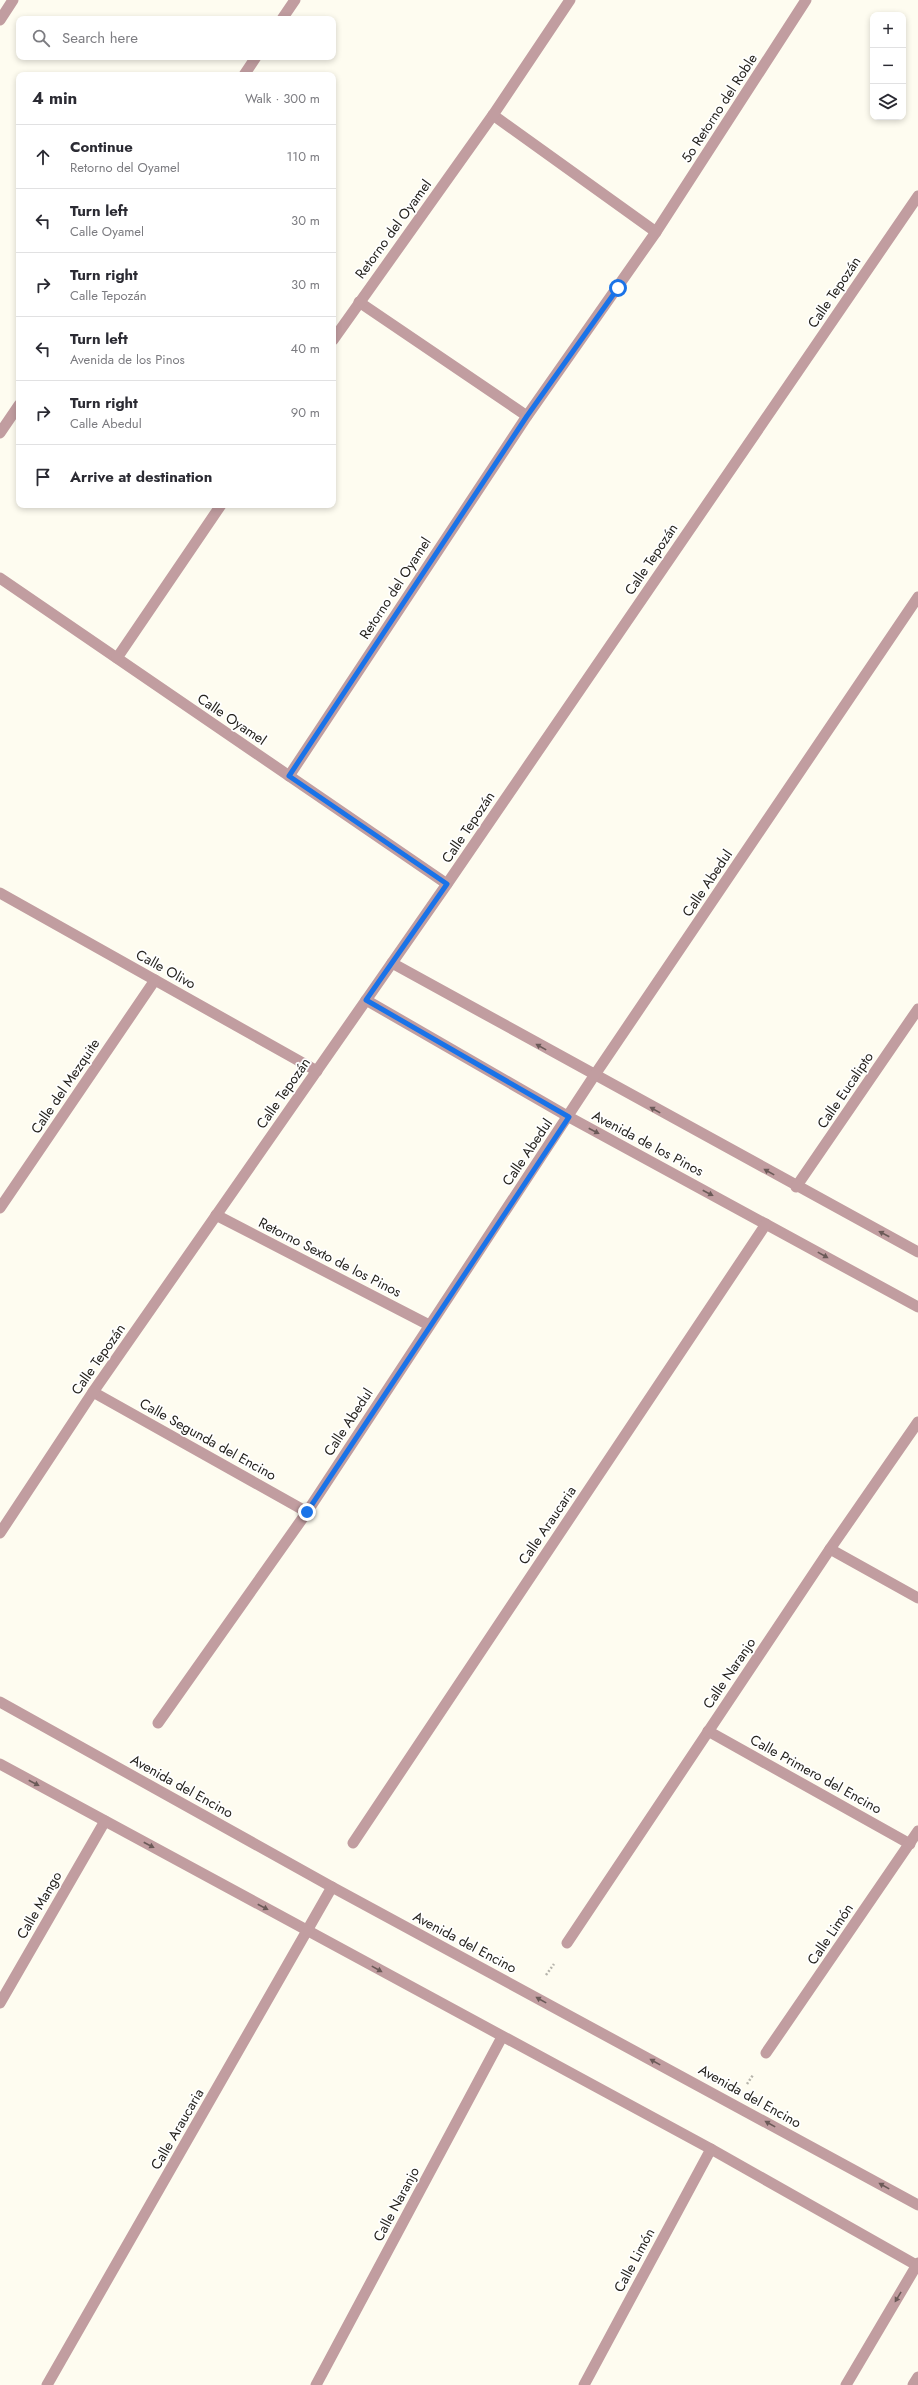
<!DOCTYPE html>
<html lang="en">
<head>
<meta charset="utf-8">
<style>
	body { margin:0; font-family:Jost,sans-serif; background:#f7f7f7; color:#2b2b33 }
	.controls { position:absolute; right:12px; top:12px; display:grid; overflow:hidden; border-radius:8px; box-shadow:0 2px 6px #0003 }
	.controls button { width:36px; height:36px; display:grid; place-items:center; padding:0; border:0; border-bottom:1px solid #e1e1e2; background:#fff; color:#2b2b33; font:20px sans-serif }
	.stop { position:absolute; width:12px; height:12px; margin:-9px; border:3px solid #1a73e8; border-radius:50%; background:#fff }
	.stop.end { background:#1a73e8; border-color:#fff; box-shadow:0 1px 4px #0008 }
	.list { margin:0; padding:0; list-style:none }
	h2 { display:flex; justify-content:space-between; align-items:center; height:52px; margin:0; padding:0 16px; font-size:17px }
	h2 small { font-size:13px; font-weight:400; color:#7c7c81 }
	.list li { display:grid; grid-template-columns:26px 1fr auto; gap:12px; align-items:center; box-sizing:border-box; height:64px; padding:0 16px; border-top:1px solid #e1e1e2 }
	.list b { display:block; font-size:15px; white-space:nowrap }
	.list p { margin:0; font-size:13px; white-space:nowrap; color:#7c7c81 }
	.list em { font-size:13px; font-style:normal; color:#7c7c81 }
	.icon { flex:none; width:22px; height:22px; fill:none; stroke:currentColor; stroke-width:2; stroke-linecap:round; stroke-linejoin:round }
	.map { position:relative; flex:none; width:918px; height:2385px; overflow:hidden }
	.search { position:absolute; background:#fff; box-shadow:0 2px 6px #0003; left:16px; top:16px; width:320px; height:44px; display:flex; align-items:center; gap:10px; box-sizing:border-box; padding:0 14px; border-radius:8px; color:#7c7c81; font-size:15px }
	.panel { position:absolute; background:#fff; box-shadow:0 2px 6px #0003; left:16px; top:72px; width:320px; height:436px; border-radius:8px }
	.map>svg:first-child { display:block }
</style>
</head>
<body>
<div class="map">
<svg width="918" height="2385" viewBox="0 0 918 2385">
	<rect width="100%" height="100%" fill="#fefcf0"/>
	<g fill="none" stroke-linecap="round" stroke-linejoin="round">
		<!-- path -->
		<g stroke="#b6b4ab" stroke-width="2.5" stroke-dasharray="2 2" stroke-linecap="butt">
			<path d="M546 1975 554 1964"/>
			<path d="M747 2084 753 2075"/>
		</g>
		<!-- minor -->
		<g stroke="#c19da0" stroke-width="11">
			<path d="M282 19 295 0"/>
			<path d="M0 20 13 0"/>
			<path d="M244 75 256 57"/>
			<path d="M493 115 656 232"/>
			<path d="M359 302 527 416"/>
			<path d="M333 340 493 115 570 0"/>
			<path d="M0 433 19 405"/>
			<path d="M0 578 447 884"/>
			<path d="M117 658 221 505"/>
			<path d="M289 776 527 416 656 232 806 0"/>
			<path d="M0 893 317 1071"/>
			<path d="M392 963 918 1252"/>
			<path d="M366 1000 569 1117 918 1307"/>
			<path d="M796 1187 918 1009"/>
			<path d="M0 1208 155 980"/>
			<path d="M216 1215 429 1325"/>
			<path d="M93 1392 307 1512"/>
			<path d="M0 1533 93 1392 447 884 918 196"/>
			<path d="M830 1549 918 1598"/>
			<path d="M158 1723 307 1512 594 1076 918 597"/>
			<path d="M708 1731 910 1844"/>
			<path d="M353 1843 766 1224"/>
			<path d="M567 1943 830 1549 918 1422"/>
			<path d="M0 2003 105 1821"/>
			<path d="M766 2053 918 1831"/>
			<path d="M47 2385 332 1887"/>
			<path d="M316 2385 502 2037"/>
			<path d="M584 2385 711 2149"/>
		</g>
		<!-- tertiary -->
		<g stroke="#c19da0" stroke-width="11">
			<path d="M0 1702 332 1887 918 2205"/>
			<path d="M0 1764 711 2149 918 2266"/>
			<path d="M846 2385 918 2263"/>
			<path d="M913 2385 918 2377"/>
		</g>
	</g>
	<!-- one-way arrows -->
	<defs><path id="oneway-solid" d="M-6-.8H1V-3.2L6.5 0L1 3.2V.8H-6Z"/></defs>
	<g fill="#6b5a58">
		<use href="#oneway-solid" transform="translate(541 1047) rotate(-151)"/>
		<use href="#oneway-solid" transform="translate(655 1110) rotate(-151)"/>
		<use href="#oneway-solid" transform="translate(594 1131) rotate(28)"/>
		<use href="#oneway-solid" transform="translate(769 1172) rotate(-151)"/>
		<use href="#oneway-solid" transform="translate(708 1193) rotate(28)"/>
		<use href="#oneway-solid" transform="translate(884 1234) rotate(-152)"/>
		<use href="#oneway-solid" transform="translate(823 1255) rotate(29)"/>
		<use href="#oneway-solid" transform="translate(34 1783) rotate(28)"/>
		<use href="#oneway-solid" transform="translate(149 1845) rotate(28)"/>
		<use href="#oneway-solid" transform="translate(263 1907) rotate(28)"/>
		<use href="#oneway-solid" transform="translate(377 1969) rotate(29)"/>
		<use href="#oneway-solid" transform="translate(541 2000) rotate(-151)"/>
		<use href="#oneway-solid" transform="translate(655 2062) rotate(-151)"/>
		<use href="#oneway-solid" transform="translate(770 2124) rotate(-151)"/>
		<use href="#oneway-solid" transform="translate(884 2186) rotate(-151)"/>
		<use href="#oneway-solid" transform="translate(898 2297) rotate(121)"/>
	</g>
	<g fill="none" stroke-linecap="round" stroke-linejoin="round">
		<!-- route -->
		<path stroke="#1a73e8" stroke-width="5" d="M307 1512 569 1117 366 1000 447 884 289 776 527 416 618 288"/>
	</g>
	<g text-anchor="middle" stroke-width="3.5" stroke-linejoin="round" paint-order="stroke">
		<!-- street labels -->
		<g font-size="14" fill="#25231e" stroke="#fff">
			<text transform="translate(719 108) rotate(-57)" y="5">5o Retorno del Roble</text>
			<text transform="translate(393 229) rotate(-54)" y="5">Retorno del Oyamel</text>
			<text transform="translate(834 292) rotate(-56)" y="5">Calle Tepozán</text>
			<text transform="translate(651 559) rotate(-56)" y="5">Calle Tepozán</text>
			<text transform="translate(395 588) rotate(-57)" y="5">Retorno del Oyamel</text>
			<text transform="translate(232 719) rotate(34)" y="5">Calle Oyamel</text>
			<text transform="translate(468 827) rotate(-56)" y="5">Calle Tepozán</text>
			<text transform="translate(707 883) rotate(-56)" y="5">Calle Abedul</text>
			<text transform="translate(166 969) rotate(29)" y="5">Calle Olivo</text>
			<text transform="translate(65 1086) rotate(-56)" y="5">Calle del Mezquite</text>
			<text transform="translate(845 1090) rotate(-56)" y="5">Calle Eucalipto</text>
			<text transform="translate(283 1093) rotate(-55)" y="5">Calle Tepozán</text>
			<text transform="translate(648 1143) rotate(28)" y="5">Avenida de los Pinos</text>
			<text transform="translate(527 1152) rotate(-56)" y="5">Calle Abedul</text>
			<text transform="translate(330 1257) rotate(27)" y="5">Retorno Sexto de los Pinos</text>
			<text transform="translate(98 1359) rotate(-55)" y="5">Calle Tepozán</text>
			<text transform="translate(348 1422) rotate(-57)" y="5">Calle Abedul</text>
			<text transform="translate(208 1439) rotate(29)" y="5">Calle Segunda del Encino</text>
			<text transform="translate(547 1525) rotate(-56)" y="5">Calle Araucaria</text>
			<text transform="translate(729 1673) rotate(-56)" y="5">Calle Naranjo</text>
			<text transform="translate(816 1774) rotate(29)" y="5">Calle Primero del Encino</text>
			<text transform="translate(182 1786) rotate(29)" y="5">Avenida del Encino</text>
			<text transform="translate(39 1905) rotate(-60)" y="5">Calle Mango</text>
			<text transform="translate(830 1934) rotate(-56)" y="5">Calle Limón</text>
			<text transform="translate(465 1942) rotate(28)" y="5">Avenida del Encino</text>
			<text transform="translate(750 2096) rotate(29)" y="5">Avenida del Encino</text>
			<text transform="translate(177 2129) rotate(-60)" y="5">Calle Araucaria</text>
			<text transform="translate(396 2204) rotate(-62)" y="5">Calle Naranjo</text>
			<text transform="translate(634 2260) rotate(-62)" y="5">Calle Limón</text>
		</g>
	</g>
</svg>
<div class="controls">
<button>+</button>
<button>−</button>
<button><svg class="icon" aria-label="layers" viewBox="0 0 24 24"><path d="M12 4l9 5-9 5-9-5zM3 14l9 5 9-5"/></svg></button>
</div>
<div class="stop" style="left:618px;top:288px"></div>
<div class="stop end" style="left:307px;top:1512px"></div>
<div class="search"><svg class="icon" aria-label="search" viewBox="0 0 24 24"><circle cx="10" cy="10" r="6"/><path d="M15 15l6 6"/></svg>Search here</div>
<section class="panel">
<h2>4 min<small>Walk · 300 m</small></h2>
<ul class="list">
<li><svg class="icon" aria-label="ahead" viewBox="0 0 24 24"><path d="M12 20V5M6 11l6-6 6 6"/></svg><div><b>Continue</b><p>Retorno del Oyamel</p></div><em>110 m</em></li>
<li><svg class="icon" aria-label="left" viewBox="0 0 24 24"><path d="M17 20v-9H6M10 6l-5 5 5 5"/></svg><div><b>Turn left</b><p>Calle Oyamel</p></div><em>30 m</em></li>
<li><svg class="icon" aria-label="right" viewBox="0 0 24 24"><path d="M7 20v-9h11M14 6l5 5-5 5"/></svg><div><b>Turn right</b><p>Calle Tepozán</p></div><em>30 m</em></li>
<li><svg class="icon" aria-label="left" viewBox="0 0 24 24"><path d="M17 20v-9H6M10 6l-5 5 5 5"/></svg><div><b>Turn left</b><p>Avenida de los Pinos</p></div><em>40 m</em></li>
<li><svg class="icon" aria-label="right" viewBox="0 0 24 24"><path d="M7 20v-9h11M14 6l5 5-5 5"/></svg><div><b>Turn right</b><p>Calle Abedul</p></div><em>90 m</em></li>
<li><svg class="icon" aria-label="arrive" viewBox="0 0 24 24"><path d="M6 21V4h12l-3 4 3 4H6"/></svg><div><b>Arrive at destination</b></div></li>
</ul>
</section>
</div>
</body>
</html>
